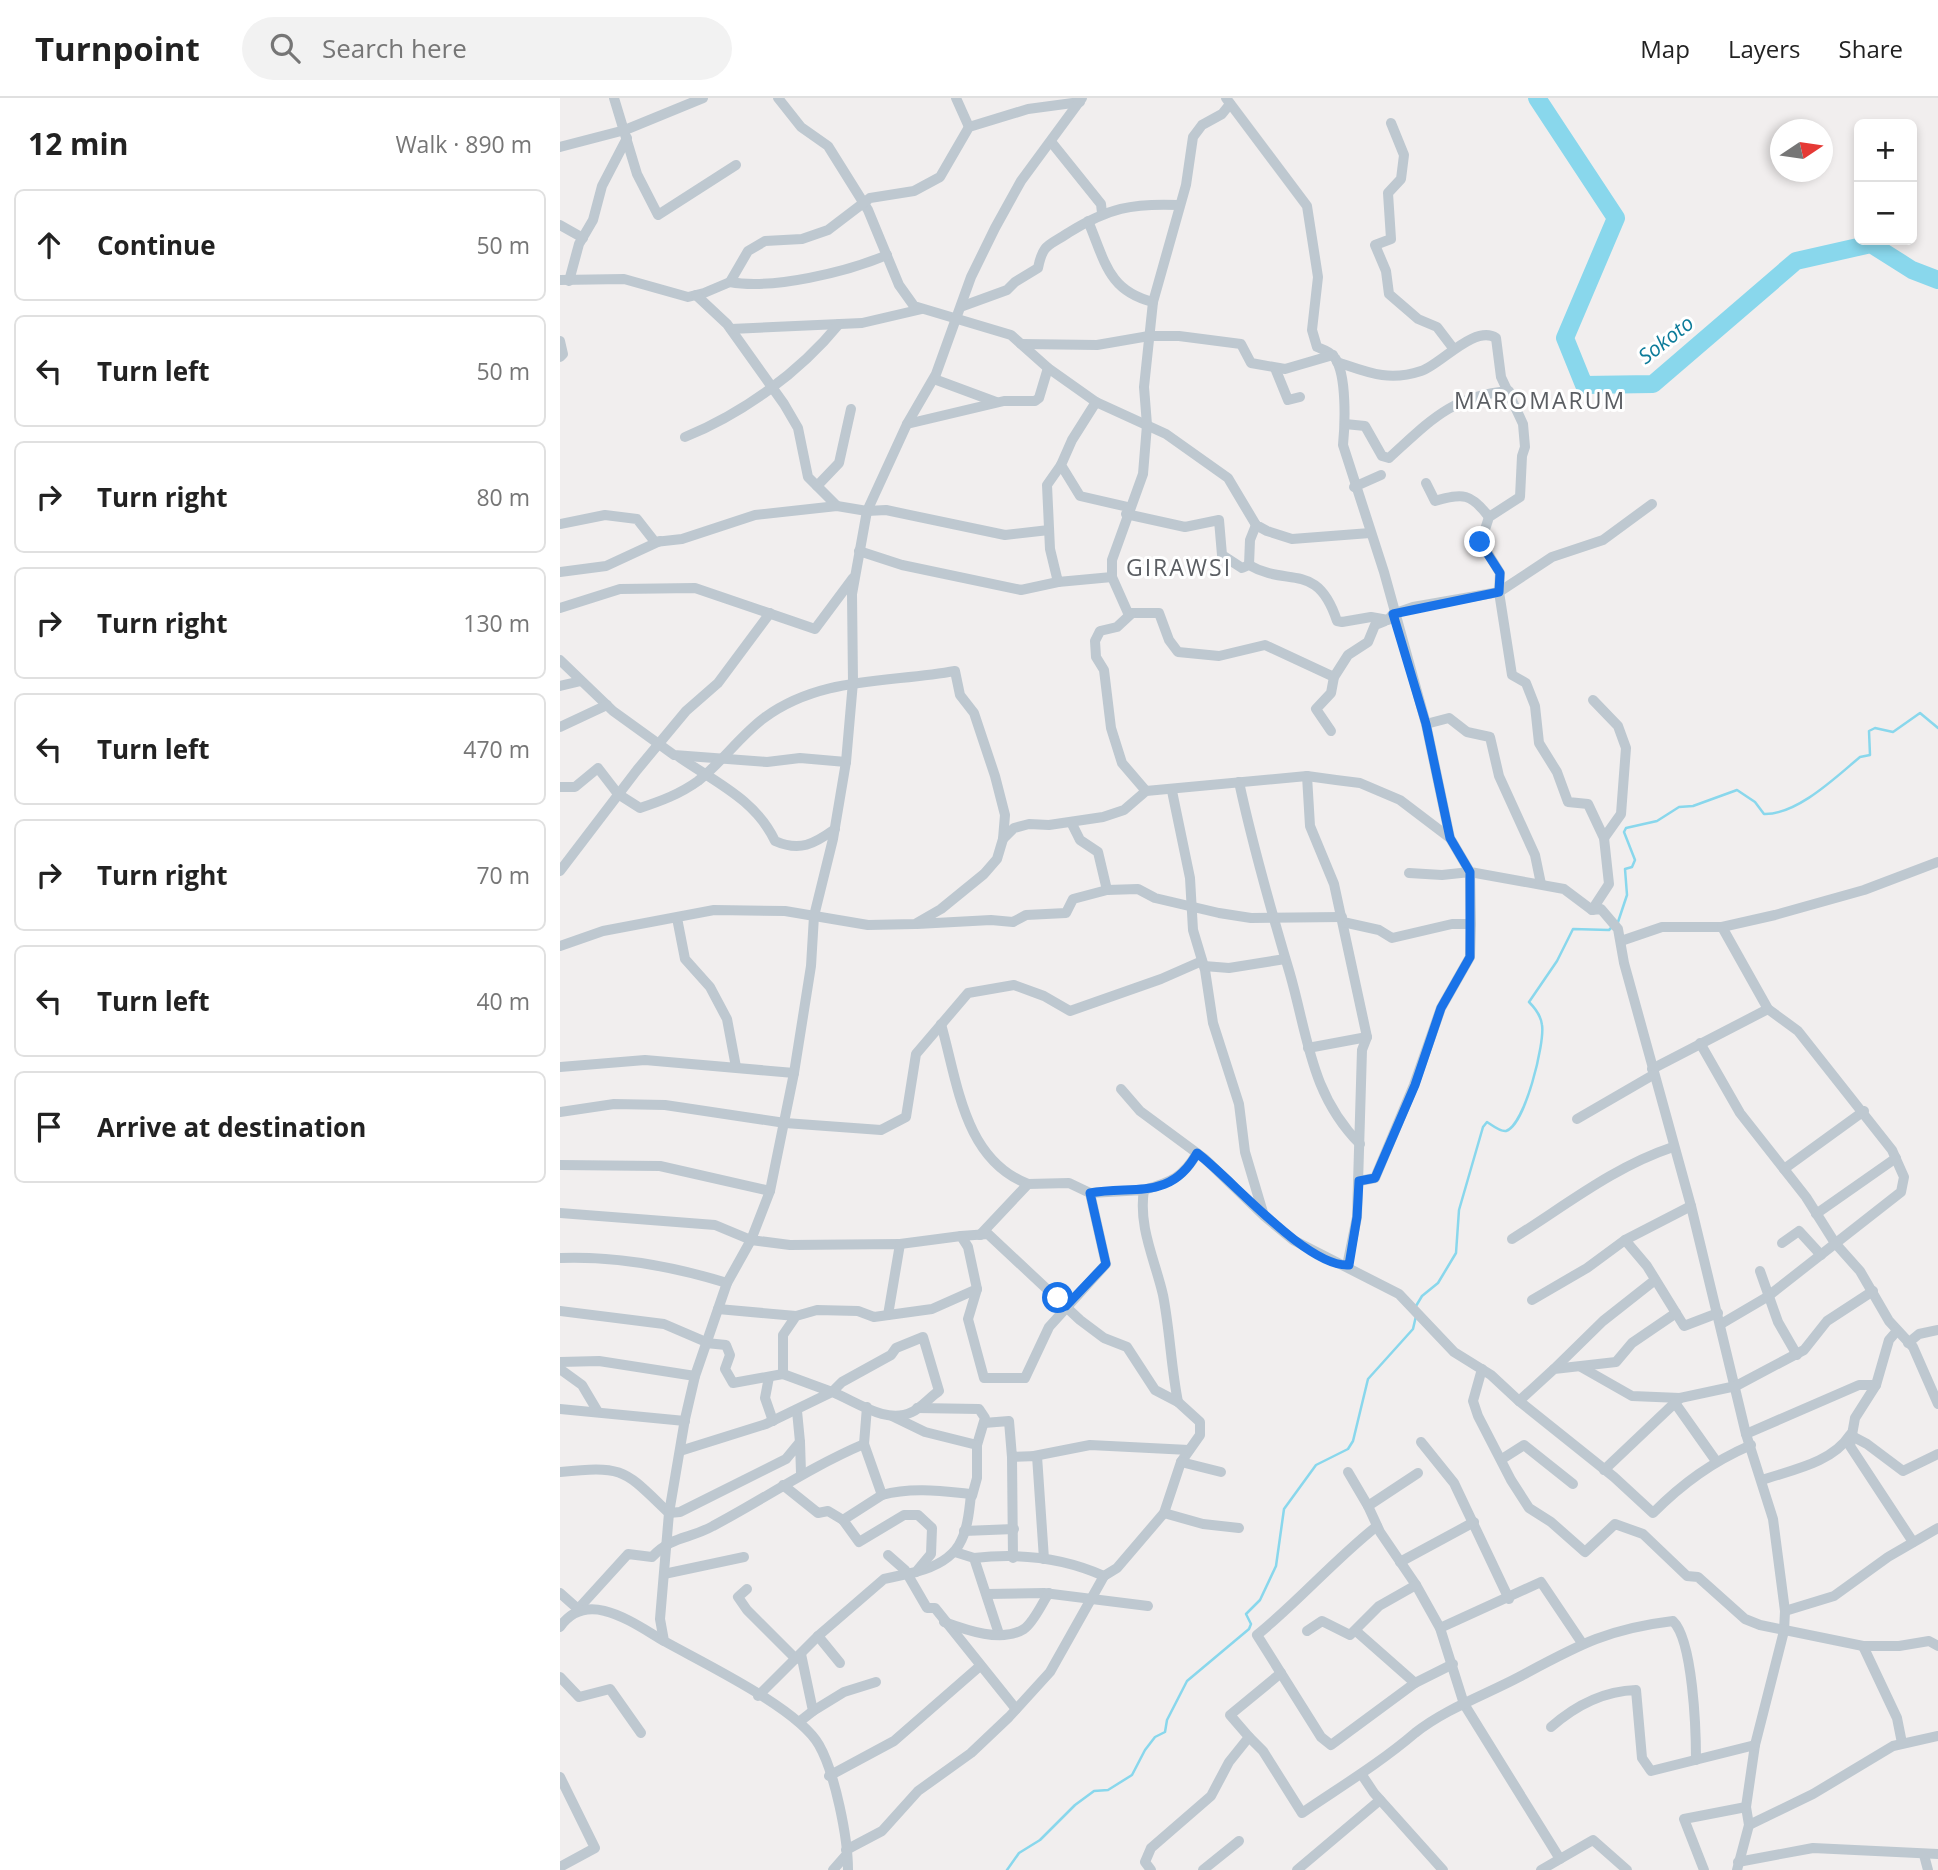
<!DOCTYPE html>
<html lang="en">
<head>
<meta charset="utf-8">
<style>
	body { margin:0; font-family:"Open Sans",sans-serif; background:#f2f2f2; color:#222 }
	.controls { position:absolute; right:21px; top:21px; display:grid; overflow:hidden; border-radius:10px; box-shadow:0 4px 10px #0003 }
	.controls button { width:63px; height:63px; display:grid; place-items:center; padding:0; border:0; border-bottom:2px solid #e0e0e0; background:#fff; color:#222; font:35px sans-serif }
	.compass { position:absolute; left:1210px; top:21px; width:63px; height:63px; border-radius:50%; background:#fff; box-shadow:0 4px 10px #0003; rotate:77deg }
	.stop { position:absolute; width:21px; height:21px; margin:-16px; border:5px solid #1a73e8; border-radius:50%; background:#fff }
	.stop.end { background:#1a73e8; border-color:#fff; box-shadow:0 2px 7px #0008 }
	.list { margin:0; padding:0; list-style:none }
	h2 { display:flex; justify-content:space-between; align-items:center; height:91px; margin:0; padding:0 28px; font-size:30px }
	h2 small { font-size:23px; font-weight:400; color:#767676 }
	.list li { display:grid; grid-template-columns:46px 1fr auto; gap:21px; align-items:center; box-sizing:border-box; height:112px; margin:0 14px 14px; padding:0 14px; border:2px solid #e0e0e0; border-radius:10px }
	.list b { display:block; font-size:26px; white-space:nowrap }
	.list em { font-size:23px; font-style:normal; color:#767676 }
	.icon { flex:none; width:38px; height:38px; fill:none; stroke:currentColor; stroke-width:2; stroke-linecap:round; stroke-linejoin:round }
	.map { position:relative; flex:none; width:1378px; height:1772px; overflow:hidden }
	header { display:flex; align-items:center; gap:42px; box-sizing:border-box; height:98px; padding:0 35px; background:#fff; border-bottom:2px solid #e0e0e0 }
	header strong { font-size:33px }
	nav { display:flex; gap:38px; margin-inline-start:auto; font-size:24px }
	.search { width:490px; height:63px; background:#f2f2f2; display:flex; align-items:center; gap:18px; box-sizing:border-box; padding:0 24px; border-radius:38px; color:#767676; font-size:26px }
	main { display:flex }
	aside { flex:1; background:#fff }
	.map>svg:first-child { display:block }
</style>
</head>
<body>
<header>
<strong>Turnpoint</strong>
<div class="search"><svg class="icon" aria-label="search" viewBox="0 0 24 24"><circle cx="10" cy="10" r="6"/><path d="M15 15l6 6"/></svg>Search here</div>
<nav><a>Map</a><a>Layers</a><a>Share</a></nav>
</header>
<main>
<aside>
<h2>12 min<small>Walk · 890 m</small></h2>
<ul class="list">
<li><svg class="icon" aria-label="ahead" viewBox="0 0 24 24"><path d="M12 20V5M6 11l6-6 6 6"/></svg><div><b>Continue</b></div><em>50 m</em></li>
<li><svg class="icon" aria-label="left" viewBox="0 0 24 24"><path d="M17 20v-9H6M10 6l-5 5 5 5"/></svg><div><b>Turn left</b></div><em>50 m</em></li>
<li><svg class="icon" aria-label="right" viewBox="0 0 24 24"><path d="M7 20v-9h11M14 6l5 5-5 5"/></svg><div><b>Turn right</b></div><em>80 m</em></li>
<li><svg class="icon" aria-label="right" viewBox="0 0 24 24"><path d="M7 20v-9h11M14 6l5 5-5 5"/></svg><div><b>Turn right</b></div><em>130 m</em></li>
<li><svg class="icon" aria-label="left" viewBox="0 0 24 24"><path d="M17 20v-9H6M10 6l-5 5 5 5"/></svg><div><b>Turn left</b></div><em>470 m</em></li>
<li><svg class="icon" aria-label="right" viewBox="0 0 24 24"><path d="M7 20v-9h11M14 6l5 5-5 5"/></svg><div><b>Turn right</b></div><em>70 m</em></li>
<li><svg class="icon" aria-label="left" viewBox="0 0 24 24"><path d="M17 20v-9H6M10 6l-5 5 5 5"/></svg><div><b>Turn left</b></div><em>40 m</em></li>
<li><svg class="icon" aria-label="arrive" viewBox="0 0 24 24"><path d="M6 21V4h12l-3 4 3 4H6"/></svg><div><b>Arrive at destination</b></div></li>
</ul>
</aside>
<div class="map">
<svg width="1378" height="1772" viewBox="0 0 1378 1772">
	<rect width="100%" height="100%" fill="#f1eeee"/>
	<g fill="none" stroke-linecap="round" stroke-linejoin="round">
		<!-- stream -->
		<g stroke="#89d7ec" stroke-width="2.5">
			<path d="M1058 824 1067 797 1065 771 1072 769 1075 762 1064 734 1066 730 1097 723 1119 709 1133 708 1177 692 1195 704 1204 716C1237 717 1276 679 1300 659L1310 657 1309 633 1315 630 1333 634 1360 615 1378 630"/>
			<path d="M856 1208 862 1198 878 1185 896 1155 899 1112 923 1029 927 1024C932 1027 940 1034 946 1033 965 1027 985 945 982 927 981 918 975 910 969 904L997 863 1013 831 1049 832 1053 828"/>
			<path d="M447 1772 459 1755 480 1742 515 1707 534 1693 548 1692 572 1677 585 1652 595 1639 605 1634 607 1622 627 1583 689 1531 691 1526 686 1516 700 1502 716 1468 724 1411 756 1367 788 1351 793 1343 808 1281 853 1231 856 1218"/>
		</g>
		<!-- river -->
		<path stroke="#89d7ec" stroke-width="18" d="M977 0 1056 120 1005 240 1024 287 1093 286 1236 163 1311 146 1352 172 1378 182"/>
		<!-- minor -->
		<g stroke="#bec8d0" stroke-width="10">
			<path d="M54 0 77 76 98 117 176 67"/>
			<path d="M218 0 241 29 268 48 308 112 339 187 354 208 451 237 488 270 536 304 606 336 668 380 696 427 707 433 732 441 810 435"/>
			<path d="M396 0 409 29"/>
			<path d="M666 0 747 108 758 179 752 232 757 249C764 252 771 254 775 260 787 277 785 327 783 347L824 474 866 626 890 740 910 774 1004 791 1032 812 1041 811 1058 831 1064 865 1131 1108 1186 1336 1213 1421 1225 1513 1224 1533 1195 1647 1186 1709 1189 1727 1177 1772"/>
			<path d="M670 6 662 16 642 27 633 39 626 87 593 204 584 289 587 327 583 376 552 462V479L568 515H599L609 542 618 554 659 558 705 547 774 579"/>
			<path d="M831 25 844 57 841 81 828 95 831 141 815 147 826 173 829 196 858 221 877 229 893 250"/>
			<path d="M492 45 541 106 542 115"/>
			<path d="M0 49 65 32 143 0"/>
			<path d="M528 123C545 163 548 193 593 204"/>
			<path d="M0 127 23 140"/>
			<path d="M0 182 64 181 128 199 144 195 170 184 188 153 205 143 242 141 268 132 310 100 354 93 380 79 409 29 468 11 520 4"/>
			<path d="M9 183 19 146 33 122 42 88 67 40"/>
			<path d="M170 184C212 192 287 174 327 157"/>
			<path d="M136 197 167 226 224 306 238 330 248 379 277 408"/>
			<path d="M403 208 447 192 455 184 478 170C483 145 489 148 508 135 548 110 572 105 619 107"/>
			<path d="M171 231 302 225 362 211"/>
			<path d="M0 243 3 256 0 259"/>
			<path d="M461 246 537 247 589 238H619L681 246 691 265 725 271 773 257"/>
			<path d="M777 264C807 274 828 284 861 273 880 267 915 226 936 240L941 279 963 326 965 349 962 358 960 399 929 419 921 444 940 475 939 494 952 577 966 585 975 608 979 645 997 674 1008 704 1028 706 1044 740 1049 786 1032 812"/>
			<path d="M715 270 728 302 740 299"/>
			<path d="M374 281 436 304"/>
			<path d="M536 304 512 342 501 367 520 398 568 409"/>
			<path d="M347 326 444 303H475L479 300 488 270"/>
			<path d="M785 326 805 328 822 358 829 360C870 323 891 298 949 293"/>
			<path d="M125 339C183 315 239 275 279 226"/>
			<path d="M501 367 487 387 490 451 498 484 552 479"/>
			<path d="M866 385 875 403C903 395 911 395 929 419"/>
			<path d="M257 388 279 365 291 311"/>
			<path d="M794 389 821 377"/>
			<path d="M566 416 625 429 659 422 662 457 682 470 689 467C728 490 757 462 777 523L782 524 811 519 828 522 833 516 853 509 939 494 992 459 1043 442 1092 406"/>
			<path d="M0 426 45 417 77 421 95 444 122 441 195 417 277 408 307 413 326 412 445 437 489 432"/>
			<path d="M299 453 342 467 461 492 498 484"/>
			<path d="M689 467 690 442 696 427"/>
			<path d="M0 474 46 468 100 443"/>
			<path d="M0 510 60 491 135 490 255 531 293 480"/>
			<path d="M571 516 557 529 540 533 535 543 536 559 544 572 551 630 562 665 586 693"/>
			<path d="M0 562 53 613 114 657 207 664 240 660 286 664"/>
			<path d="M0 588 21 583"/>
			<path d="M1033 602 1058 628 1066 650 1061 716 1044 740"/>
			<path d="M866 626 889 620 907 634 930 639 939 678 975 757 981 786"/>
			<path d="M0 629 47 607"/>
			<path d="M771 633 756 611 771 595 774 579 788 557 808 544 815 527 825 523"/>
			<path d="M119 659C155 684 196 702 215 743 240 754 254 746 275 731"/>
			<path d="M747 678 750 728 774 786 807 939 802 952 797 1119 787 1168"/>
			<path d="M679 684C693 749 711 812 730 876 748 939 751 997 800 1046"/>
			<path d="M0 689H15L38 670 58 696 80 710C101 703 120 696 138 683 162 664 180 638 204 620 261 578 329 585 395 573L400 597 414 615 435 678 445 717 443 741"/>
			<path d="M612 693 630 780 633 832 645 872 653 925 679 1006 685 1054 704 1118 733 1142 839 1196 894 1254 931 1277 959 1303 994 1271 1056 1264 1072 1245 1116 1215"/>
			<path d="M511 724 520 742 538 754 547 792"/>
			<path d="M0 773 77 672 126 613 158 585 210 515"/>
			<path d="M117 820 125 861 150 889 167 921 176 969"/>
			<path d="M783 824 819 832 832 840 892 826H911L910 774 882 777 849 775"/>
			<path d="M357 826 431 822 453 824 466 817 506 815 513 801 547 792 578 791 595 800 659 815 691 820 782 819"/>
			<path d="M1061 843 1102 829H1162L1215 817 1304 792 1378 764"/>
			<path d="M0 848 43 833 154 812 225 813 308 827 355 826 381 811 424 776 437 761 443 741 454 730 469 726 489 727 543 719 564 712 586 693 747 678 776 682 800 685 840 702 890 740"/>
			<path d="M644 868 669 870 725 861"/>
			<path d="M381 926C398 986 404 1061 468 1086"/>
			<path d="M1140 945 1180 1015 1246 1099 1275 1145 1300 1173 1329 1223 1353 1249 1378 1306"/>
			<path d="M748 950 807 939"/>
			<path d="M0 969 85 962 234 975"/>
			<path d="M1092 971 1208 911"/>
			<path d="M561 991 580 1013 645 1061 702 1116"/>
			<path d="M0 1014 54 1006 105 1007 225 1025 321 1032 346 1019 356 956 408 895 454 887 484 898 510 913 601 881 642 863"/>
			<path d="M1017 1021 1093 977"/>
			<path d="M0 1067 100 1068 210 1093"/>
			<path d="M1224 1071 1304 1013"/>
			<path d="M799 1083 815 1080 854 987 881 910 910 859 911 826"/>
			<path d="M584 1092C610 1084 623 1080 637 1055"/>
			<path d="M530 1095 584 1092C578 1129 595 1162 603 1197 610 1233 611 1269 618 1304"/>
			<path d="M0 1115 155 1127 191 1142 230 1147 340 1146 328 1217"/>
			<path d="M1256 1116 1336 1060"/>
			<path d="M401 1138 428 1136 520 1222 544 1240 567 1249 595 1292 618 1304 640 1324V1337L621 1364 604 1415 557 1470 544 1478"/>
			<path d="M952 1141C1005 1108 1053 1069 1113 1049"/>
			<path d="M1065 1142 1087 1168 1124 1228 1158 1215"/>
			<path d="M1222 1145 1239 1133 1261 1157"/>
			<path d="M0 1160C55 1158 115 1169 167 1185"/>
			<path d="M1200 1173 1218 1224 1237 1257"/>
			<path d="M417 1191 408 1221 424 1280H465L489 1229 546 1166 530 1095 509 1085 468 1086 420 1137"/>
			<path d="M972 1202 1027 1170 1065 1142 1131 1108"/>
			<path d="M158 1211 236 1218"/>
			<path d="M0 1213 104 1226 146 1244"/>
			<path d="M1161 1226 1207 1199 1341 1094 1344 1079 1332 1052 1238 933 1208 911 1162 829"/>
			<path d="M1336 1234 1329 1242 1316 1287 1295 1320 1290 1348 1353 1444"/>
			<path d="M146 1245 166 1247 170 1257 165 1271 173 1285 223 1276"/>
			<path d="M1348 1245 1359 1236 1378 1232"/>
			<path d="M0 1264 39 1263 135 1278"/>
			<path d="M1021 1269 1072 1298 1120 1300 1176 1288 1244 1252 1267 1223 1313 1193"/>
			<path d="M0 1271 22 1287 38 1314"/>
			<path d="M922 1271 913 1303 918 1318 951 1382 969 1410 991 1424 1025 1454 1055 1426 1083 1436 1127 1478 1138 1479 1185 1521 1200 1527 1303 1548H1339L1369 1543 1378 1548"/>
			<path d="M994 1271 1043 1223 1095 1182"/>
			<path d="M209 1279 205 1300 213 1323"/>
			<path d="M959 1303 1054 1379 1093 1415C1123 1385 1152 1364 1191 1347"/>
			<path d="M1115 1305 1156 1363"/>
			<path d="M0 1311 125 1323"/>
			<path d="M237 1313 240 1344"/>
			<path d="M332 1318 365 1334 417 1347 425 1320 419 1311 357 1310"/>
			<path d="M424 1325 449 1323 452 1359 477 1358 484 1461"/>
			<path d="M1186 1336 1299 1287H1316"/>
			<path d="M861 1344 894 1385 949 1501"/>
			<path d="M304 1346 307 1309"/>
			<path d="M120 1353 206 1326 272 1294C296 1303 326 1327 352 1314 361 1310 370 1299 379 1293L363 1239 336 1250 331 1257 282 1284 272 1294 223 1276V1237L236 1218 257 1212 298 1213 314 1219 372 1211 417 1191 408 1149 401 1138 340 1146"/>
			<path d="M474 1358 530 1347 629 1352"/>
			<path d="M452 1359 453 1460"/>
			<path d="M942 1361 964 1347 1013 1386"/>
			<path d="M621 1364 661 1374"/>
			<path d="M1044 1372 1120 1300"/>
			<path d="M0 1374C65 1367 64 1372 109 1415L120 1414 226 1361 240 1344 241 1375"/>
			<path d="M788 1374 808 1408"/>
			<path d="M858 1375 808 1408 820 1434 856 1487 880 1530 904 1606 1000 1761 981 1772"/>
			<path d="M1202 1382C1231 1372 1272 1365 1290 1337L1307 1346 1343 1373 1378 1356"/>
			<path d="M223 1387 258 1415 268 1413 283 1422"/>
			<path d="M322 1397C351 1389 381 1393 411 1396 407 1440 401 1462 356 1474"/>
			<path d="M412 1398 417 1380V1347"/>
			<path d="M604 1415 643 1426 679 1430"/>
			<path d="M817 1428C774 1462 739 1503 697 1537L761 1639 771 1647 855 1585"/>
			<path d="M404 1433 454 1431"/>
			<path d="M395 1454 414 1460 439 1536"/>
			<path d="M328 1457 345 1472 367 1510H375L456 1611"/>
			<path d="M840 1464 914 1424"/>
			<path d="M104 1476 184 1459"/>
			<path d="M187 1491 178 1499 187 1512 236 1561"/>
			<path d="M0 1495 18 1511 68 1456 92 1459C113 1437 128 1442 153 1428 204 1401 250 1369 304 1346L322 1397 283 1422 299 1444 344 1417H358L372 1430 371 1456 356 1474 324 1481 258 1538 198 1598"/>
			<path d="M427 1496 484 1495 588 1508"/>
			<path d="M1225 1513 1274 1498 1328 1459 1378 1430"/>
			<path d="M384 1524C406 1532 442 1545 464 1531 474 1524 482 1505 489 1495"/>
			<path d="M0 1529C27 1490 73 1525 104 1543"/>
			<path d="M880 1530 981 1484 1022 1545"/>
			<path d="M747 1533 762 1523 790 1537 819 1508 856 1487"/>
			<path d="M796 1533 855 1585 893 1566"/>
			<path d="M258 1538 280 1565"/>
			<path d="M1303 1548 1337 1620 1342 1645"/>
			<path d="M0 1579 19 1599 50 1591 81 1635"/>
			<path d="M253 1613 284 1594 316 1584"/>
			<path d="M239 1624 253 1613 241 1556"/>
			<path d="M991 1629C1015 1608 1043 1593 1076 1592L1082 1660 1091 1673 1195 1647"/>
			<path d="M689 1639 703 1653 742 1715C780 1689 820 1665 855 1635 885 1611 925 1597 959 1579 1017 1548 1046 1531 1113 1523 1133 1542 1136 1632 1136 1662"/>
			<path d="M802 1677 814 1695 883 1772"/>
			<path d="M269 1678 334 1643 420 1568"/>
			<path d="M0 1679 35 1750 0 1769"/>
			<path d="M1189 1727 1253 1696 1333 1648 1378 1638"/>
			<path d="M286 1752 322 1733 358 1693 411 1655 449 1619 490 1574 544 1478C504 1460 458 1455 414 1460"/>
			<path d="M1364 1757 1368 1772"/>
			<path d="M1000 1761 1033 1742 1067 1772"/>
			<path d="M1178 1764 1253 1750 1378 1756"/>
			<path d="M273 1772 287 1756"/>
			<path d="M288 1772C288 1740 275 1675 259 1647 238 1610 143 1565 104 1543L100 1521 109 1415 125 1321 135 1278 167 1185 191 1142 210 1093 234 975 251 868 254 818 273 741 286 664 293 584 292 496 307 413 347 326 376 276 411 179 435 130 461 83 522 0"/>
			<path d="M591 1772 585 1764 591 1750 651 1698 669 1664 689 1639 670 1617 721 1575"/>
			<path d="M643 1772 679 1743"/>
			<path d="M737 1772 820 1702"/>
			<path d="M1144 1772 1124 1721 1186 1709"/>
		</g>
	</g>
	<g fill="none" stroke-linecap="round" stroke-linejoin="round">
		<!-- route -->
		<path stroke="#1a73e8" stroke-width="9" d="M498 1200 506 1208 546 1166 530 1095C574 1087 611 1103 637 1055 671 1080 747 1170 789 1167L797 1119 799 1083 815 1080 855 987 881 910 910 859V774L890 740 866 626 833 516 939 494 940 475 920 444"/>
	</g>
	<g text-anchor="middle" stroke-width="6" stroke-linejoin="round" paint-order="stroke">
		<!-- water labels -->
		<g font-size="21" font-style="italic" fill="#0c7b9a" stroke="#fff">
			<text transform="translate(1106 242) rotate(-38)" y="7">Sokoto</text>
		</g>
		<!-- quarter labels -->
		<g font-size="23" letter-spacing="2" fill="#5b5e63" stroke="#fff">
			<text x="980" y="311">MAROMARUM</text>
			<text x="619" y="478">GIRAWSI</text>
		</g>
	</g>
</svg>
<div class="controls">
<button>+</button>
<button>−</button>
</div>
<svg class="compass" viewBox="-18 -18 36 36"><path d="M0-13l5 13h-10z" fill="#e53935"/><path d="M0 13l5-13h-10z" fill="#767676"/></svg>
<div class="stop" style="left:498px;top:1200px"></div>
<div class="stop end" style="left:920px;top:444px"></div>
</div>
</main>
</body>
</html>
